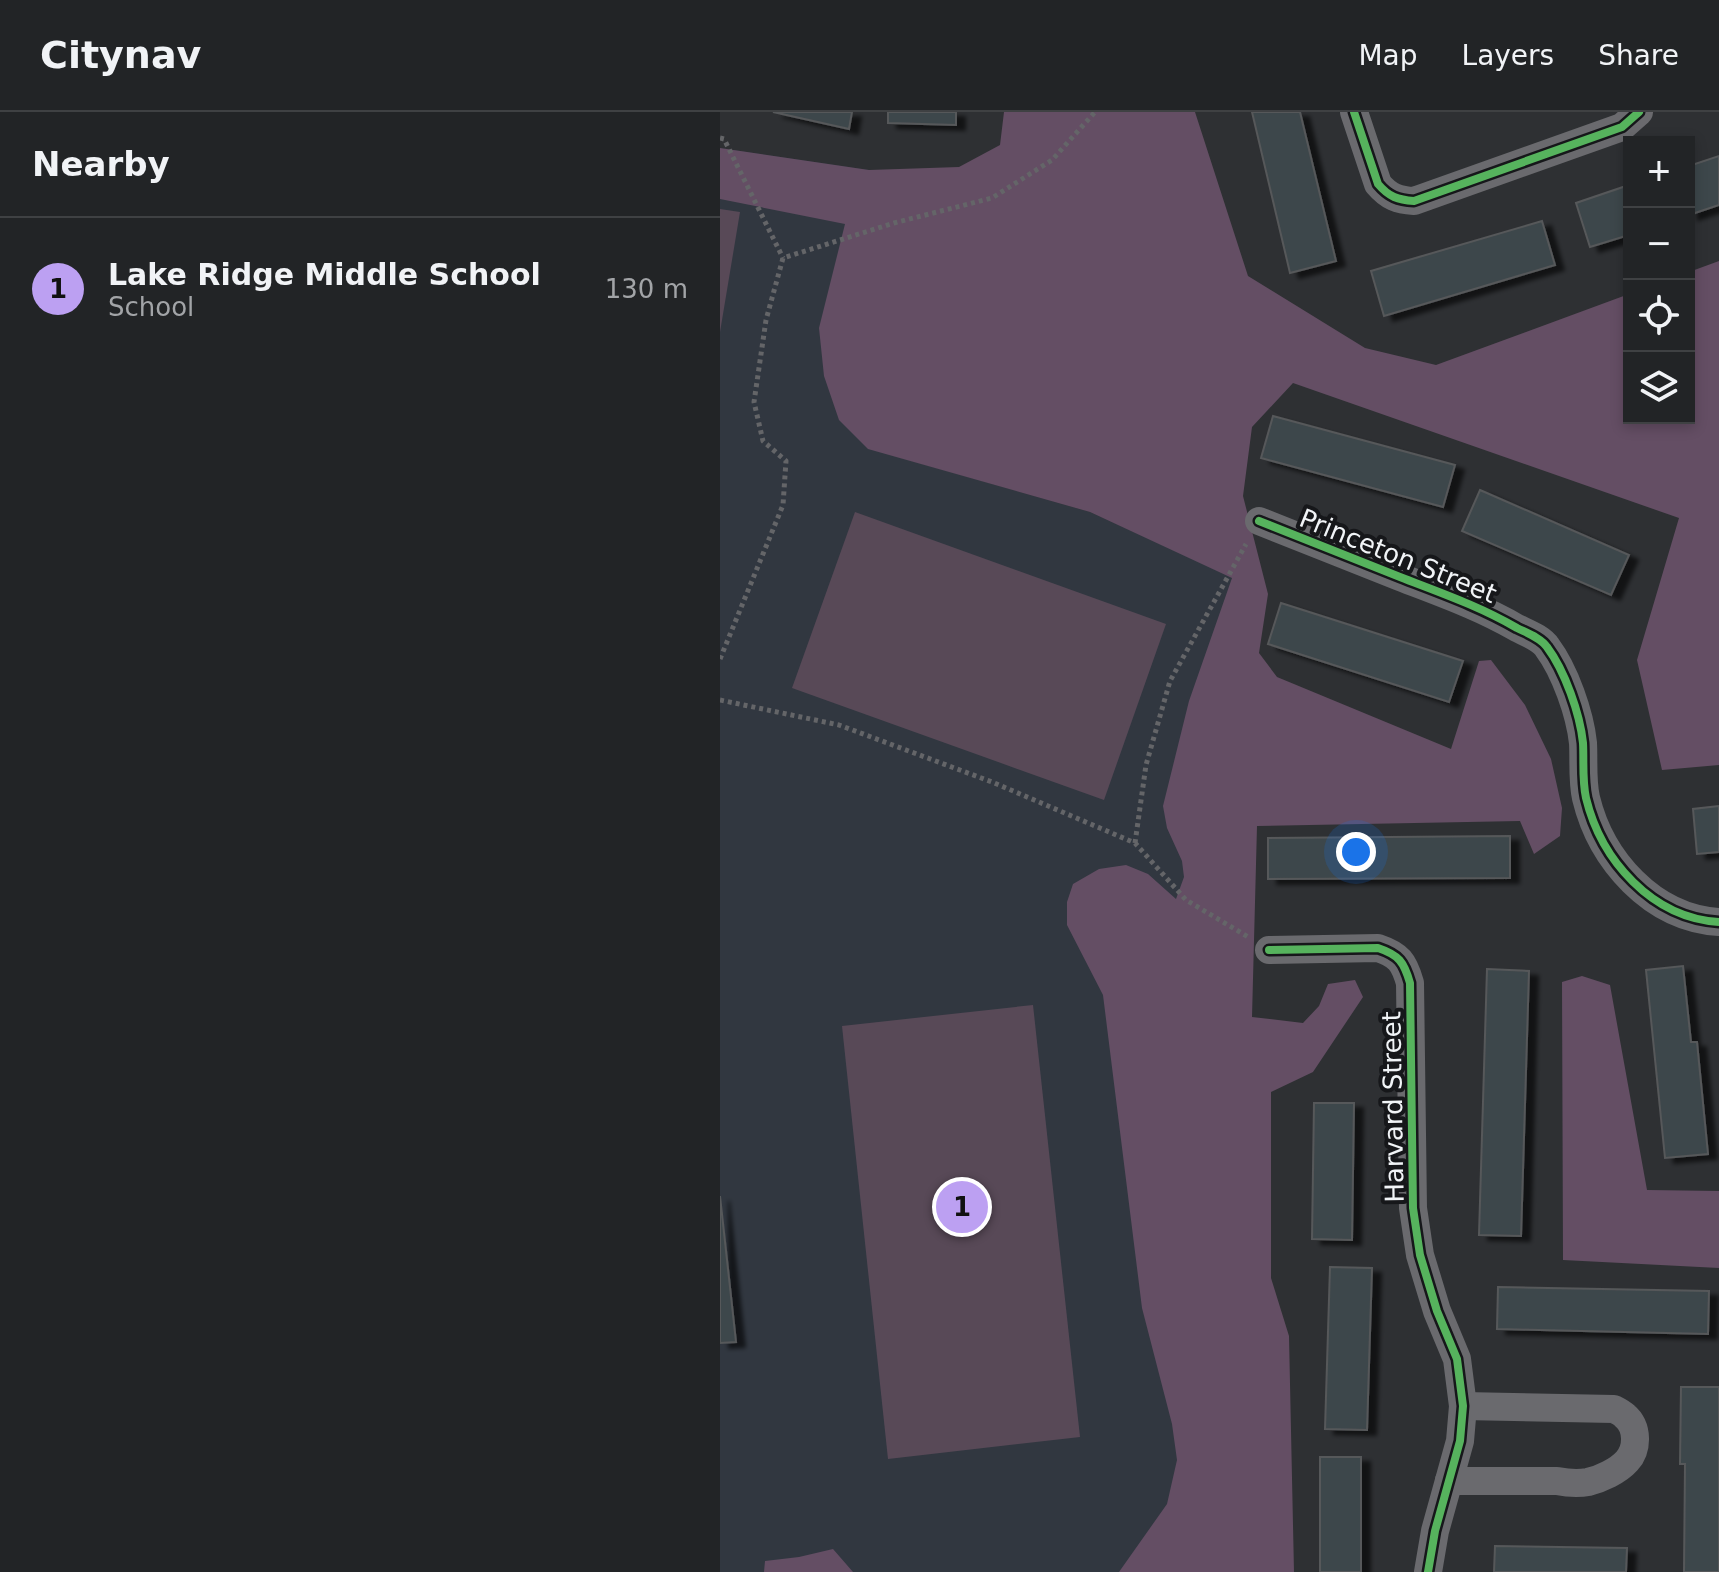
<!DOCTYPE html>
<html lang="en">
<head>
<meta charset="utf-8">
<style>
	body { margin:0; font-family:"DejaVu Sans",sans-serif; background:#2a2c2e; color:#f1f3f6 }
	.controls { position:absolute; right:24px; top:24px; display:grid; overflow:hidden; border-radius:0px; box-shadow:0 4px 12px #0003 }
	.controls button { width:72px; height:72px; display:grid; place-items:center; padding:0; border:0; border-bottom:2px solid #3f4143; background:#222426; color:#f1f3f6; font:40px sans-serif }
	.you { position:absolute; left:636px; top:740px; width:28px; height:28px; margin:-20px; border:6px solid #fff; border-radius:50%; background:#1a73e8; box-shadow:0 0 0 12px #1a73e833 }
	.badge { display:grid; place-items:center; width:52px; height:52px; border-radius:50%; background:#bca0f2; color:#111; font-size:26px; font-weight:700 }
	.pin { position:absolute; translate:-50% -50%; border:4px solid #fff; box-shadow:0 2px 8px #0006 }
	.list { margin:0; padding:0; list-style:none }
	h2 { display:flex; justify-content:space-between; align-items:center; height:104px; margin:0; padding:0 32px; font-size:34px }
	h2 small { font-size:26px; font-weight:400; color:#a2a4a7 }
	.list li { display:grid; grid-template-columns:52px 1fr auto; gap:24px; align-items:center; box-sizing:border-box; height:144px; padding:0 32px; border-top:2px solid #3f4143 }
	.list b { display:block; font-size:30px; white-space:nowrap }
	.list p { margin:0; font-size:26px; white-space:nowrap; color:#a2a4a7 }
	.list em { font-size:26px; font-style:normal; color:#a2a4a7 }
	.icon { flex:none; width:44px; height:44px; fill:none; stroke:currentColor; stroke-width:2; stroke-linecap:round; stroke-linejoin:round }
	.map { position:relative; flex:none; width:999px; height:1460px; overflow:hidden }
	header { display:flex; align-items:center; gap:48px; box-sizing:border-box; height:112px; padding:0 40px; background:#222426; border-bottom:2px solid #3f4143 }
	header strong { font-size:38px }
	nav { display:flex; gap:44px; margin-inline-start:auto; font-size:28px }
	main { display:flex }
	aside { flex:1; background:#222426 }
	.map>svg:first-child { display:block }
</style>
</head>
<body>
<header>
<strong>Citynav</strong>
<nav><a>Map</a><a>Layers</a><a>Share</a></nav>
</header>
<main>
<aside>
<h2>Nearby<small></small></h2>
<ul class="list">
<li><span class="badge">1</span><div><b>Lake Ridge Middle School</b><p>School</p></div><em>130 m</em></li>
</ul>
</aside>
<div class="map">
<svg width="999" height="1460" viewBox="0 0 999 1460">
	<defs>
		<filter id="shadow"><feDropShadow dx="9" dy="5" stdDeviation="2" flood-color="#0009"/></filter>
	</defs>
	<rect width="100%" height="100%" fill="#2e3033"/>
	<!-- built -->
	<path fill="#313740" d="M0 36 149 58 168 342 370 400 512 465 480 1460H0Z"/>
	<!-- green -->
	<g fill="#584957">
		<path d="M0 97 20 100 0 220Z"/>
		<path d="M135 400 446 512 384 688 72 576Z"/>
		<path d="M313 893 360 1325 168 1347 122 914Z"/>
	</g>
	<!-- forest -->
	<g fill="#644e64">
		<path d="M284 0H475L528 164 645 236 716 253 909 182V306H969V160L999 149V653L942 658 917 548 959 406 573 271 532 315 523 384 548 482 539 541 557 565 731 637 759 549 771 548 805 593 831 647 842 696 840 724 814 742 800 709 537 714 532 905 583 911 599 894 608 872 635 868 643 885 593 960 551 980V1166L569 1224 574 1460H399L447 1392 457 1348 452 1312 422 1196 383 883 347 813V790L353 772 379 757 406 753 428 762 456 787 464 765 462 749 447 716 443 694 469 589 512 466 370 400 148 337 119 308 104 264 99 216 125 112 0 87V36L149 58 239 55 280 33Z"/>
		<path d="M862 864 890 873 927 1078 999 1079V1156L843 1148 842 870Z"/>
		<path d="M113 1437 133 1460H44L45 1449 79 1445Z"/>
	</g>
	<!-- building -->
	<g fill="#3e474b" stroke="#56585a" stroke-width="2" filter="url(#shadow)">
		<path d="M53 0H132L129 17Z"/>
		<path d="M168 0H236V13L168 11Z"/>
		<path d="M532 0H580L616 149 570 161Z"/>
		<path d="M999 44V93L969 103V54Z"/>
		<path d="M909 73V123L870 135 856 91Z"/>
		<path d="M822 109 835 153 664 204 651 159Z"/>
		<path d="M553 304 735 353 723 395 541 346Z"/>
		<path d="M760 378 909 443 891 483 742 419Z"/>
		<path d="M561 491 743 549 729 590 548 532Z"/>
		<path d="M999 694V740L977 742 973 697Z"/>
		<path d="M790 724V766L548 767V726Z"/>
		<path d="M963 854 971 930H977L988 1042 945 1046 926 858Z"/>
		<path d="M767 857 809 859 801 1124 759 1123Z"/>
		<path d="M594 991H634L632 1128 592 1127Z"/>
		<path d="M0 1084 16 1230 0 1231Z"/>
		<path d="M610 1155 652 1156 647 1318 605 1317Z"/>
		<path d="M778 1175 989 1179 988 1222 777 1217Z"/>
		<path d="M961 1275H999V1460H964L965 1352H960Z"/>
		<rect x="600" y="1345" width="41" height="115"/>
		<path d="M775 1434 907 1436 906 1460H774Z"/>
	</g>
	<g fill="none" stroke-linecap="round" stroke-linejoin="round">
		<!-- path -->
		<g stroke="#646568" stroke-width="5" stroke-dasharray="4 4" stroke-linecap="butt">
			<path d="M0 26 4 27 63 146"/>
			<path d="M0 547 63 393 66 349 43 329 34 290 46 208 63 146 174 111 272 86 332 48 375 0"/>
			<path d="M0 588 119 613 272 670 415 731 466 788 530 826"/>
			<path d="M415 731 426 653 450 569 526 432"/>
		</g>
		<!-- minor -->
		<g stroke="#6a6a6e" stroke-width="28">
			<path d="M634 0 658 72C669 85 678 88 694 89L902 15 919 0"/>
			<path d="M539 409C586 428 633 446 680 465 721 481 759 494 797 516 807 521 821 526 827 535 845 559 860 602 863 631 864 649 862 668 866 686 881 748 932 806 999 810"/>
			<path d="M549 838 658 836C679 843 684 850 690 871L693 1096 700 1143 717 1199 737 1247 743 1294 740 1329 715 1419 708 1460"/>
			<path d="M729 1369H837C847 1371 858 1372 868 1370 881 1367 898 1359 907 1349 918 1337 918 1315 905 1304 902 1301 898 1299 894 1297L743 1294"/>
		</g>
		<!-- cycleway casing -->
		<g stroke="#16171a" stroke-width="13">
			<g id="cycleway">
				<path d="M634 0 658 72C669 85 678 88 694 89L902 15 919 0"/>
				<path d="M539 409C586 428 633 446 680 465 721 481 759 494 797 516 807 521 821 526 827 535 845 559 860 602 863 631 864 649 862 668 866 686 881 748 932 806 999 810"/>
				<path d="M549 838 658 836C679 843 684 850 690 871L693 1096 700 1143 717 1199 737 1247 743 1294 740 1329 715 1419 708 1460"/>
			</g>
		</g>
		<!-- cycleway -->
		<use href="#cycleway" stroke="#56b35d" stroke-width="8"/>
	</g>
	<g text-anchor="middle" stroke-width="8" stroke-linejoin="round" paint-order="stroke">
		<!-- street labels -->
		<g font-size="26" fill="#f1f4f7" stroke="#16171a">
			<text transform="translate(678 444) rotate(22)" y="9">Princeton Street</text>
			<text transform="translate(673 995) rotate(-91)" y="9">Harvard Street</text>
		</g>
	</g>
</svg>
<div class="controls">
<button>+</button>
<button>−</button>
<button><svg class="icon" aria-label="locate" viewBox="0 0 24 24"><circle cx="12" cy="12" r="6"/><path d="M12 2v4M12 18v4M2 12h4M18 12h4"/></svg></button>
<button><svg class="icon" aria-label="layers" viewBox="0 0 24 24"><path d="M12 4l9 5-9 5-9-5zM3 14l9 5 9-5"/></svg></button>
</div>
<div class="you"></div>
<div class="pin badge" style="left:242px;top:1095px">1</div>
</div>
</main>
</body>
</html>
